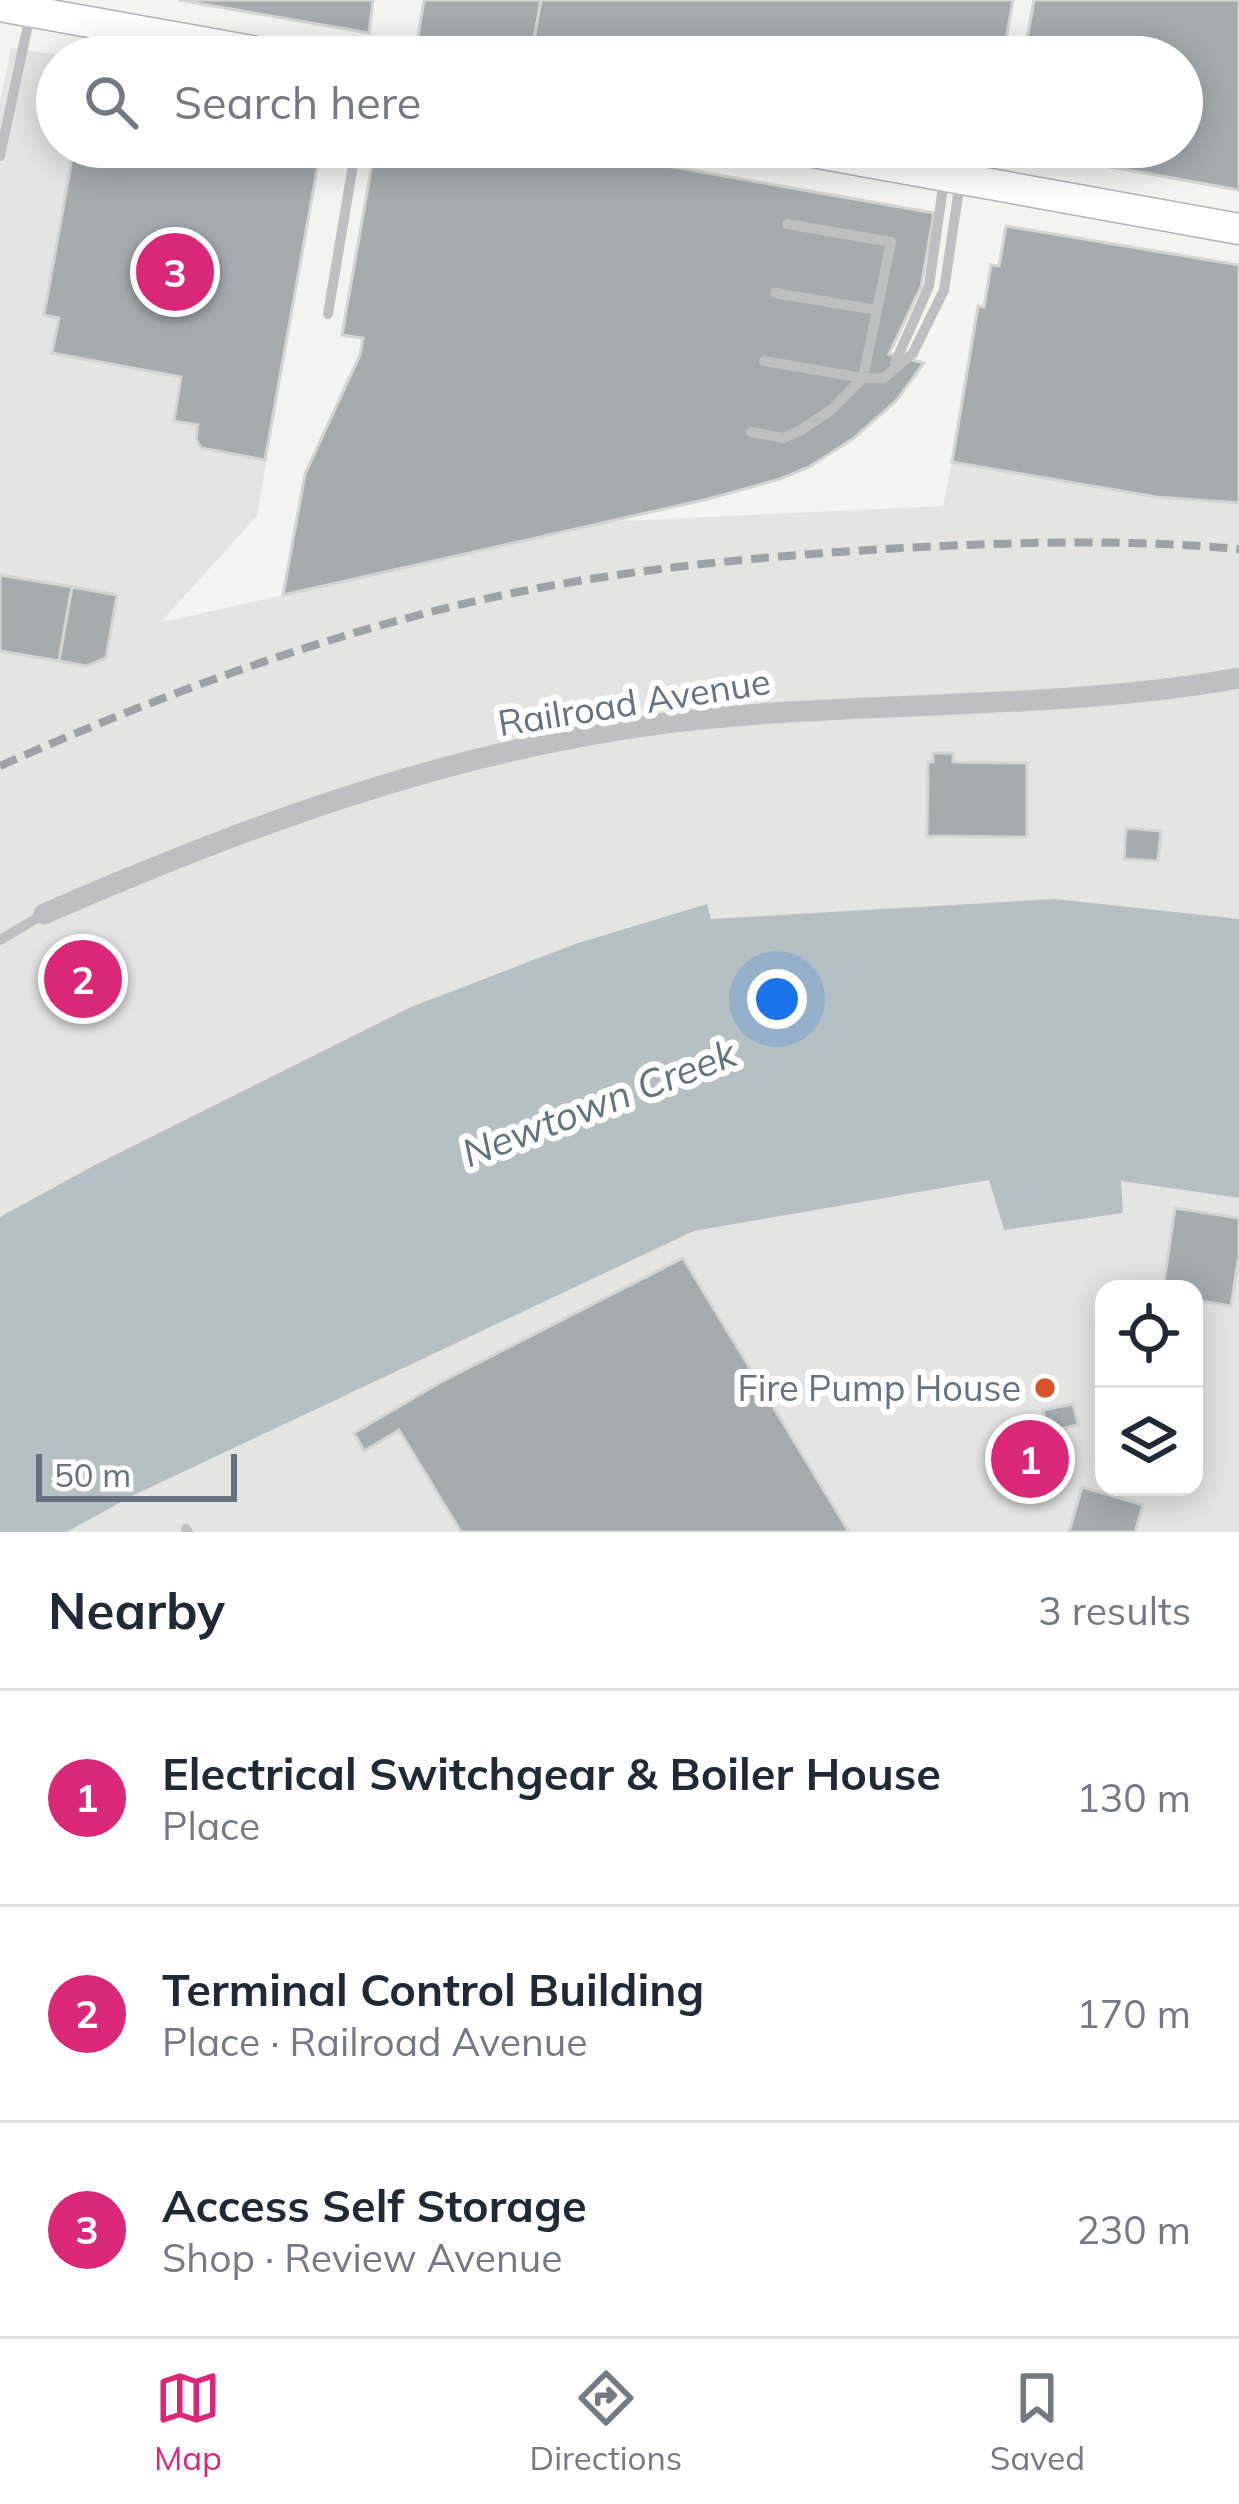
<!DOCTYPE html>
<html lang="en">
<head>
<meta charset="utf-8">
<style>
	body { margin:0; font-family:Mulish,sans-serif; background:#f6f6f7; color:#1f2937 }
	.controls { position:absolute; right:36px; bottom:36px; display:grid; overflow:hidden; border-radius:24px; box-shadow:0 6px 30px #0003 }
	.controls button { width:108px; height:108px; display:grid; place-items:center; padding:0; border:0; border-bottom:3px solid #e0e1e3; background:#fff; color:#1f2937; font:60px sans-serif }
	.scale { position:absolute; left:36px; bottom:30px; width:201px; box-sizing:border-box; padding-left:12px; border:6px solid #64737f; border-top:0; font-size:33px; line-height:42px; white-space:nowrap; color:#64737f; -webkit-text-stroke:9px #fff; paint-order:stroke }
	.you { position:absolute; left:777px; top:999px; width:42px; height:42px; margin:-30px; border:9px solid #fff; border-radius:50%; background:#1a73e8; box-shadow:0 0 0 18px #1a73e833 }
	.badge { display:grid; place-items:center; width:78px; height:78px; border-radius:50%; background:#db2777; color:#fff; font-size:39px; font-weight:700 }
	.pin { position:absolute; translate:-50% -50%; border:6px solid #fff; box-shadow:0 3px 12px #0006 }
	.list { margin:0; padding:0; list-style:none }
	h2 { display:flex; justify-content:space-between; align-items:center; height:156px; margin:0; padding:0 48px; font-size:51px }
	h2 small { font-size:39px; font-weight:400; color:#747a83 }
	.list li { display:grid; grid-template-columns:78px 1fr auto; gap:36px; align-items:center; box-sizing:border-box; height:216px; padding:0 48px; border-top:3px solid #e0e1e3 }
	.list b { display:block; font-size:45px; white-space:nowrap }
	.list p { margin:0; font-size:39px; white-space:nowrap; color:#747a83 }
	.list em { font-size:39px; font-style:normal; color:#747a83 }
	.icon { flex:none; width:66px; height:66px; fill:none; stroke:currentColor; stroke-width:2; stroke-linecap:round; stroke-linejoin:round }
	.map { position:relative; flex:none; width:1239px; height:1532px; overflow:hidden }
	.search { position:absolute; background:#fff; box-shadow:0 6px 30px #0003; left:36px; right:36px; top:36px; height:132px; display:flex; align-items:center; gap:30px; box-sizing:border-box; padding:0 42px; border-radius:66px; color:#747a83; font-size:45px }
	.sheet { height:804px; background:#fff }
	nav { display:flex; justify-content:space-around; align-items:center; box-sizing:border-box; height:168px; border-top:3px solid #e0e1e3; background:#fff; font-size:33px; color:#747a83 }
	nav a { display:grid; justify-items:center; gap:6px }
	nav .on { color:#db2777 }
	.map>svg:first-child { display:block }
</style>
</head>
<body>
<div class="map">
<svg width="1239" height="1532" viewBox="0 0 1239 1532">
	<rect width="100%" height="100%" fill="#f3f3ef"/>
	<!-- built -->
	<g fill="#e4e5e3" fill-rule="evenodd">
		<path d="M11 48 73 57H57V147H321L257 516 160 623 601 522 943 506 952 462 1157 497 1239 503V924L710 919 706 904 411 1007 93 1166 0 1219V102Z"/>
		<path d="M990 1180 1003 1229 1120 1181 1239 1198V1532H67L132 1496 694 1231ZM1104 1289H1194V1487H1104Z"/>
	</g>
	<!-- water -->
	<path fill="#b5c0c4" d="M1055 899 1239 919V1198L1121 1181 1123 1213 1004 1230 989 1180 694 1231 132 1496 67 1532H0V1217L93 1166 411 1007 575 944 707 904 711 919Z"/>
	<!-- building -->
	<g fill="#a4acb0" stroke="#d4d4d2" stroke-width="3">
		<path d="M179 0H373L369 33Z"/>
		<path d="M424 0H541L531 57H495L417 43Z"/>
		<path d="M541 0H1013L1003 57H531Z"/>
		<path d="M1034 0H1239V190L1007 148 1182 147V57H1024Z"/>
		<path d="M1034 0H1239V190L1007 148 1182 147V57H1024Z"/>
		<path d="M74 147H321L265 460 201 448 196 439 198 425 174 421 181 377 52 353 59 318 44 315Z"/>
		<path d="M375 147H560L934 213 921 287 889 354 924 363 896 401 854 438 809 467 780 479 708 499 283 595 305 474 360 355 363 338 342 335Z"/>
		<path d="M1006 226 1239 265V503L1157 497 952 462 978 306 984 307 991 265 999 266Z"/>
		<path d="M0 575 72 587 59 661 0 651Z"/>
		<path d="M72 587 117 595 106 658 87 666 59 661Z"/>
		<path d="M933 753H953V762L1027 763V837L927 836 928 762H933Z"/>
		<path d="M1126 828 1161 831 1158 861 1124 859Z"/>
		<path d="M93 961 103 983 74 997 63 976Z"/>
		<path d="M1175 1208 1239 1218V1255L1231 1306 1194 1300V1289H1163Z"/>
		<path d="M683 1258 849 1532H461L399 1430 364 1451 354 1433 441 1382Z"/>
		<path d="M1073 1404 1078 1425 1048 1432 1043 1410Z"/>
		<path d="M1038 1428 1048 1480 1021 1485 1011 1432Z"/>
		<path d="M1082 1487 1143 1505 1135 1532H1069Z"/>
	</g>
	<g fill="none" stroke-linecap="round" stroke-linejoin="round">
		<!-- secondary casing -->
		<g stroke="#afb4b8" stroke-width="33">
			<g id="secondary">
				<path d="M0 6 285 57"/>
				<path d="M785 147 1239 229"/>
			</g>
		</g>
		<!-- service -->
		<g stroke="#bcc0c3" stroke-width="10">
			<path d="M0 156 30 15"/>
			<path d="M775 293 877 310"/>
			<path d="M328 314 356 147"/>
			<path d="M764 361 863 378H884L913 353 944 290 960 182"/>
			<path d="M895 363 929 286 944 180"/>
			<path d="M751 432 784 438 801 430 831 410 863 378 891 242 787 224"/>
			<path d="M0 940 44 914"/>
			<path d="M186 1529 188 1532"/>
		</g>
		<!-- minor -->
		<path stroke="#bcc0c3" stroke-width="21" d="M44 914C241 828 445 752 659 724 852 699 1048 712 1239 678"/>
		<!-- secondary -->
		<use href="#secondary" stroke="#fff" stroke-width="30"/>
		<!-- rail -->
		<path stroke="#9ca2a7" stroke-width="8" stroke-dasharray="18 9" stroke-linecap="butt" d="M0 766C155 697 314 638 480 600 619 569 761 556 903 548 1015 542 1127 539 1239 549"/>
	</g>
	<!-- markers -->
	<circle fill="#d8532b" stroke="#fff" stroke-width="4.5" cx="1045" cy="1388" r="12"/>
	<g text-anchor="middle" stroke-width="12" stroke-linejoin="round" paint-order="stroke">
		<!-- street labels -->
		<g font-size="36" fill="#64737f" stroke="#fff">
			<text transform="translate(634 702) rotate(-9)" y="13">Railroad Avenue</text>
		</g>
		<!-- poi labels -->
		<g font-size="36" fill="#64737f" stroke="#fff" text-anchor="end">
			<text x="1021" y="1401">Fire Pump House</text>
		</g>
		<!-- water labels -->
		<g font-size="39" font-style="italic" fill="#5f757c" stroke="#fff">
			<text transform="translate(599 1103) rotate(-21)" y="14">Newtown Creek</text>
		</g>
	</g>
</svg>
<div class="controls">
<button><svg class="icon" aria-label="locate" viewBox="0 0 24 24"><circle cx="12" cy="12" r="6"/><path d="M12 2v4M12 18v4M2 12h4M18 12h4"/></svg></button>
<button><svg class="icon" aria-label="layers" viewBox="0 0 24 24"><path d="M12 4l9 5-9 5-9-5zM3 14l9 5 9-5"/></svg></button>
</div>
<div class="scale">50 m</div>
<div class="you"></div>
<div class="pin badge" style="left:1030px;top:1459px">1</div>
<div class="pin badge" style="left:83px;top:979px">2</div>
<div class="pin badge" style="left:175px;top:272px">3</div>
<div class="search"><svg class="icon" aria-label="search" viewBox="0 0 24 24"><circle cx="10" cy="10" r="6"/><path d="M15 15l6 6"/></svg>Search here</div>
</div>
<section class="sheet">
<h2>Nearby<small>3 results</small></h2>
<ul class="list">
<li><span class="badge">1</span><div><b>Electrical Switchgear &amp; Boiler House</b><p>Place</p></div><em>130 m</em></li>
<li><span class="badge">2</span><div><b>Terminal Control Building</b><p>Place · Railroad Avenue</p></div><em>170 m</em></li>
<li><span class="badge">3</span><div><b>Access Self Storage</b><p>Shop · Review Avenue</p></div><em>230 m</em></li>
</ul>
</section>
<nav>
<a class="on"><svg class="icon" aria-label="map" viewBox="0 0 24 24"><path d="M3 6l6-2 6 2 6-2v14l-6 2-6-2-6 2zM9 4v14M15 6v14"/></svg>Map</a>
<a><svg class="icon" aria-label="directions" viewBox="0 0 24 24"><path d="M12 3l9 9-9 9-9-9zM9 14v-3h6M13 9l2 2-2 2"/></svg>Directions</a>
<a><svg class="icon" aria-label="saved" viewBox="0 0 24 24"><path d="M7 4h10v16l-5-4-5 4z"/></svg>Saved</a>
</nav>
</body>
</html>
